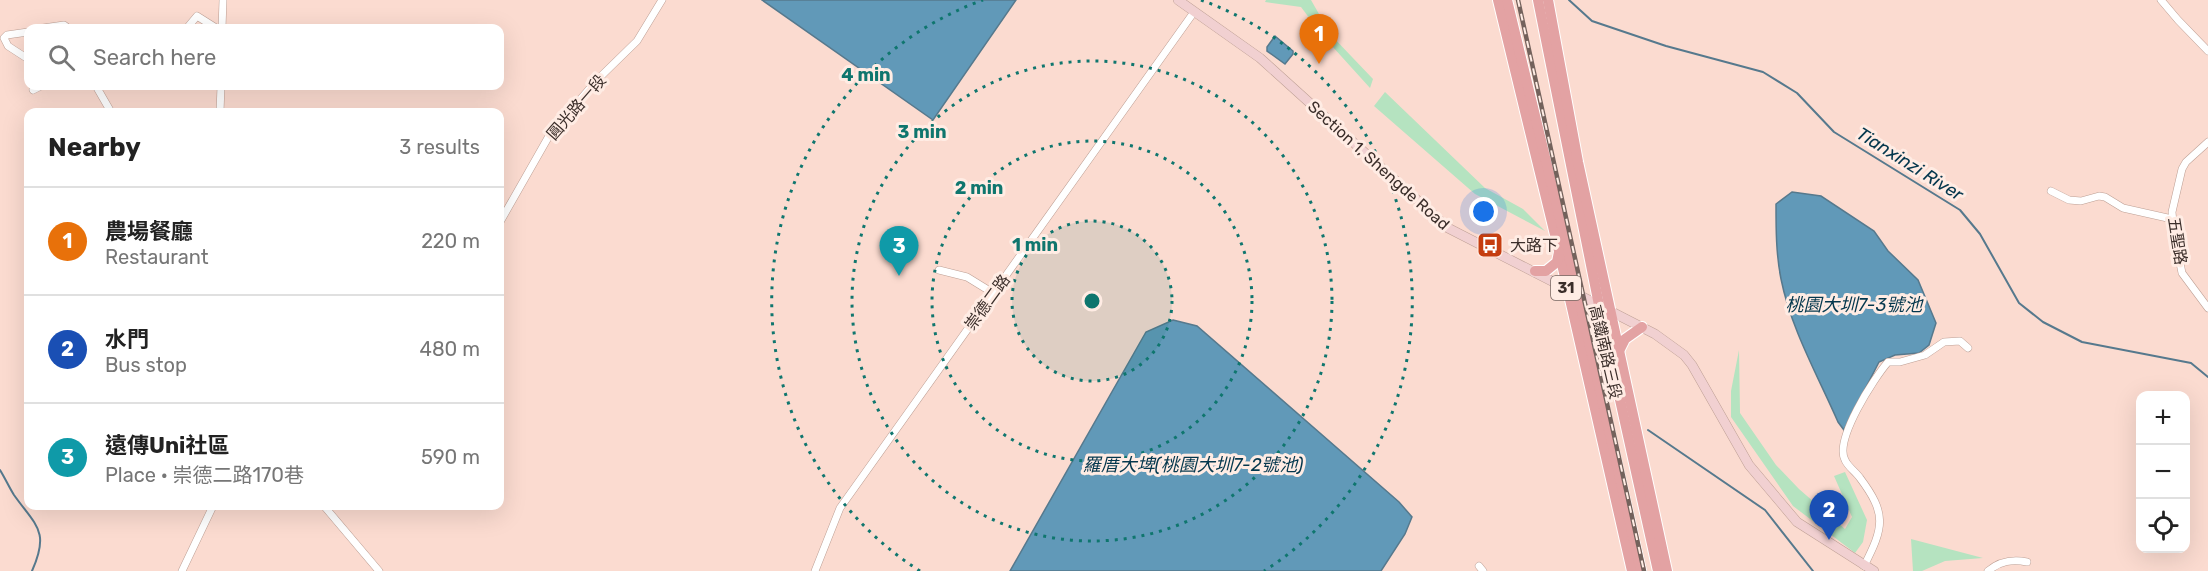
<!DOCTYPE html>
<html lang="en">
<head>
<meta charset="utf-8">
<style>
	body { margin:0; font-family:Rubik,"Noto Sans TC",sans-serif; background:#f2f2f2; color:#222 }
	.controls { position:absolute; right:18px; bottom:18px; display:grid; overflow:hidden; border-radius:12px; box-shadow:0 6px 24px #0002 }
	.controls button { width:54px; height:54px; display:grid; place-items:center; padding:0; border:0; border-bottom:2px solid #e0e0e0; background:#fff; color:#222; font:30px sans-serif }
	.you { position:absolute; left:1484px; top:212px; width:21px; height:21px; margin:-15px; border:4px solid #fff; border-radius:50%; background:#1a73e8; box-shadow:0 0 0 9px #1a73e833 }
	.badge { display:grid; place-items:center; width:39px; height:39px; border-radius:50%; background:#c53d0f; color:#fff; font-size:20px; font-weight:700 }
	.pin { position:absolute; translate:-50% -50px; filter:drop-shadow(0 2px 3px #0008) }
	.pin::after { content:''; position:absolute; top:32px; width:21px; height:18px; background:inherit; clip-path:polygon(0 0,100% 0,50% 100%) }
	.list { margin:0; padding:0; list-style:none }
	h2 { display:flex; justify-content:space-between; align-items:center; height:78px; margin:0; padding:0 24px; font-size:26px }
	h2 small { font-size:20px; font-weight:400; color:#767676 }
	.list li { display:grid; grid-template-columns:39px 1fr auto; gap:18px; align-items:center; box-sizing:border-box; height:108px; padding:0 24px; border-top:2px solid #e0e0e0 }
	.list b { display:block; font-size:22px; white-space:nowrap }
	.list p { margin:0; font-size:20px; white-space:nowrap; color:#767676 }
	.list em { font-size:20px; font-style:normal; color:#767676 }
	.icon { flex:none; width:33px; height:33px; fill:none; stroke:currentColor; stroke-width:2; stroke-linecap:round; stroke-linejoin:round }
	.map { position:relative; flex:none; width:2208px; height:571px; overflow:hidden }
	.search { position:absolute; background:#fff; box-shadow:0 6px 24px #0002; left:24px; top:24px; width:480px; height:66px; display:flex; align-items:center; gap:15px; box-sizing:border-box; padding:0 21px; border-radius:12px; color:#767676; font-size:22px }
	.panel { position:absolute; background:#fff; box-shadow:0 6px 24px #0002; left:24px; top:108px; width:480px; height:402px; border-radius:12px }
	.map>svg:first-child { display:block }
</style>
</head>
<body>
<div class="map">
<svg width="2208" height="571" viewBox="0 0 2208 571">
	<rect width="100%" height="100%" fill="#fbdbd0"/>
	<!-- green -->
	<g fill="#b5e3c0">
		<path d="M1266 0H1311L1331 35 1373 79 1370 88 1322 35 1301 7 1265 2Z"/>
		<path d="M1385 92 1485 188 1523 209 1545 231 1475 194 1374 106Z"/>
		<path d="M1739 350 1740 413 1776 465 1799 489 1845 529 1852 517 1834 476 1845 472 1867 520 1863 542 1855 553 1793 506 1731 417V391Z"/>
		<path d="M1911 539 1983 558 1945 561 1922 571H1913Z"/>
	</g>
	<!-- water -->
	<g fill="#6199b8" stroke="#56798d" stroke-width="1.5">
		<path d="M762 0H1016L933 120Z"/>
		<path d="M1275 36 1293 51V54L1285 64 1267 51V47Z"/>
		<path d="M1792 192 1821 196 1874 231 1888 251 1918 280 1936 323 1929 345 1919 353 1895 355 1879 362 1844 430 1838 422C1818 376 1791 329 1781 279 1776 254 1776 229 1776 204Z"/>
		<path d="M1173 320 1197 326 1399 502 1412 517 1405 534 1381 571H1010L1146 332Z"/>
	</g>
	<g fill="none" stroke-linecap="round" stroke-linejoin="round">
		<!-- stream -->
		<g stroke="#56798d" stroke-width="2">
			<path d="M1569 0 1592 21 1666 46 1763 72 1797 93 1834 132 1960 210 1980 234 2019 303 2043 322 2082 342 2191 363 2208 377"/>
			<path d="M1648 430 1765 510 1813 571"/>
			<path d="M0 470C5 478 9 487 14 495 36 526 50 531 32 571"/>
		</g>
		<!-- street casing -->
		<g stroke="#bd9f94" stroke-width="8">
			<g id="street">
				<path d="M2161 0 2178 20 2208 51"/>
				<path d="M43 28 64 25 68 28"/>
				<path d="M187 28 197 16 216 28"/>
				<path d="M222 28 223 0"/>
				<path d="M28 32 7 35 4 38 8 46 28 59"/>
				<path d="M96 86 111 112"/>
				<path d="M33 90 41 86"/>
				<path d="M220 112 221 86"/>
				<path d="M2208 142 2186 162 2182 169 2172 212 2174 233 2182 273 2208 308"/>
				<path d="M2051 191 2069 200 2081 201 2099 196 2105 197 2123 208 2172 219"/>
				<path d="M500 222 549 136 596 81 637 41 662 0"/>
				<path d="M939 270 967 277 993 293"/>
				<path d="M324 506 379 571"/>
				<path d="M1479 566 1483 571"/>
				<path d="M1864 566C1884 527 1887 514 1860 478 1856 472 1848 467 1845 460 1834 440 1874 378 1888 362H1900L1925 355 1944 342 1960 341 1968 348"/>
				<path d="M182 571 213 506"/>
				<path d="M815 571 840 508 1194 12"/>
				<path d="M1988 571C2000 561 2012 559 2027 562"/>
			</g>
		</g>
		<!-- secondary casing -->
		<g stroke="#bd9f94" stroke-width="10">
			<path id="secondary" d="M1178 0 1260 58 1448 228 1655 334 1684 355 1692 365 1749 465 1797 522 1874 571"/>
		</g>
		<!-- primary casing -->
		<g stroke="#fff" stroke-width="12">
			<g id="primary">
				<path d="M1498 0 1559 251 1632 571"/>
				<path d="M1507 0 1578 293 1641 571"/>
				<path d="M1538 0 1599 305 1658 571"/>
				<path d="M1548 0 1578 162 1667 571"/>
				<path d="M1535 271H1546L1557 262 1559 252"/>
				<path d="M1620 349 1625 339 1642 327"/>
			</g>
		</g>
		<!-- street -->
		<use href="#street" stroke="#fff" stroke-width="7"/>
		<!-- secondary -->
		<use href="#secondary" stroke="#f1d0d1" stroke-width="9"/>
		<!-- primary -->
		<use href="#primary" stroke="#e3a2a3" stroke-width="10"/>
		<!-- rail casing -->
		<g stroke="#74625c" stroke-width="4.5">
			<path id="rail" d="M1518 0 1644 571"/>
		</g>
		<!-- rail -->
		<use href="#rail" stroke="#ffece4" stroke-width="2" stroke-dasharray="7" stroke-linecap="butt"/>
	</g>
	<!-- distance rings -->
	<circle cx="1092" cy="301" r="80" fill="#0f766e" fill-opacity=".12"/>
	<g fill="none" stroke="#0f766e" stroke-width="3" stroke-dasharray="3 6">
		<circle cx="1092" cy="301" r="80"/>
		<circle cx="1092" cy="301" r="160"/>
		<circle cx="1092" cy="301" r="240"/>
		<path d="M920 571A320 320 0 0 1 983 0M1201 0A320 320 0 0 1 1264 571"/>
	</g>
	<!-- icons -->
	<defs>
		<g id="bus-square" transform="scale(1.35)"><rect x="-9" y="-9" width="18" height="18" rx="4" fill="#c53d0f" stroke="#ffece4"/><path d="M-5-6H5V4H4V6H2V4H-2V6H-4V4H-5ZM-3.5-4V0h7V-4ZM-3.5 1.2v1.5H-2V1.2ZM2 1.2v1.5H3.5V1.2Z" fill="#fff"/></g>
	</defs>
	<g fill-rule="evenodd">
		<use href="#bus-square" x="1490" y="245"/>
	</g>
	<g text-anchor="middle" stroke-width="6" stroke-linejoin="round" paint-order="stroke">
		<!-- shield labels -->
		<rect fill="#ffece4" stroke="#766762" stroke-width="1.5" x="1551" y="276" width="30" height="24" rx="4.5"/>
		<g font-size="15" font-weight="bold" fill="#3b2e2a">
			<text x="1566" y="293">31</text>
		</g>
		<!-- street labels -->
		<g font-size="16" fill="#3b2e2a" stroke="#ffece4">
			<text transform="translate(576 107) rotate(-49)" y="6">圓光路一段</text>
			<text transform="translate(1379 165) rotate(42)" y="6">Section 1, Shengde Road</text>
			<text transform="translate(2178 241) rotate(81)" y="6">五聖路</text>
			<text transform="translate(987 302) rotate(-54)" y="6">崇德二路</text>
			<text transform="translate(1606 352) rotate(77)" y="6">高鐵南路三段</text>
		</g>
		<!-- poi labels -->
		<g font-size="16" fill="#3b2e2a" stroke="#ffece4" text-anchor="start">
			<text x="1510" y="251">大路下</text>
		</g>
		<!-- water labels -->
		<g font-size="18" font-style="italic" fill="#04374d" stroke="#ffece4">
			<text transform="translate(1910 164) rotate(32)" y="6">Tianxinzi River</text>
			<text x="1854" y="311">桃園大圳7-3號池</text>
			<text x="1193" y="471">羅厝大埤(桃園大圳7-2號池)</text>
		</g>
	</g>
	<circle cx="1092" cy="301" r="9" fill="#0f766e" stroke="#ffece4" stroke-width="3"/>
	<g font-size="18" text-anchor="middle" font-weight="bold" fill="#0f766e" stroke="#ffece4" stroke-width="6" stroke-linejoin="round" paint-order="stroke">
		<text x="866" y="81">4 min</text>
		<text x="922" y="138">3 min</text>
		<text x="979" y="194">2 min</text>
		<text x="1035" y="251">1 min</text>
	</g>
</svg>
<div class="controls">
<button>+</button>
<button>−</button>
<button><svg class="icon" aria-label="locate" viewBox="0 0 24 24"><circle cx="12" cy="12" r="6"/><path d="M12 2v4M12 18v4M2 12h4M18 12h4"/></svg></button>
</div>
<div class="you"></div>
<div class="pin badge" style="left:1319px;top:64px;background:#e8710a">1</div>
<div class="pin badge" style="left:1829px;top:540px;background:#1a4fb4">2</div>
<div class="pin badge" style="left:899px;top:276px;background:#0f9aa8">3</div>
<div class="search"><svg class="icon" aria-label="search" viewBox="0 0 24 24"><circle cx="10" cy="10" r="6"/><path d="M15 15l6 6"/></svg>Search here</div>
<section class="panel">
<h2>Nearby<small>3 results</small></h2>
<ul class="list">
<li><span class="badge" style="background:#e8710a">1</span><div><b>農場餐廳</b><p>Restaurant</p></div><em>220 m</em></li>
<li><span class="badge" style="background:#1a4fb4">2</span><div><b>水門</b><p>Bus stop</p></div><em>480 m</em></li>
<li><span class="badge" style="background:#0f9aa8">3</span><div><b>遠傳Uni社區</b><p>Place · 崇德二路170巷</p></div><em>590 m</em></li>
</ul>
</section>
</div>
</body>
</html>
